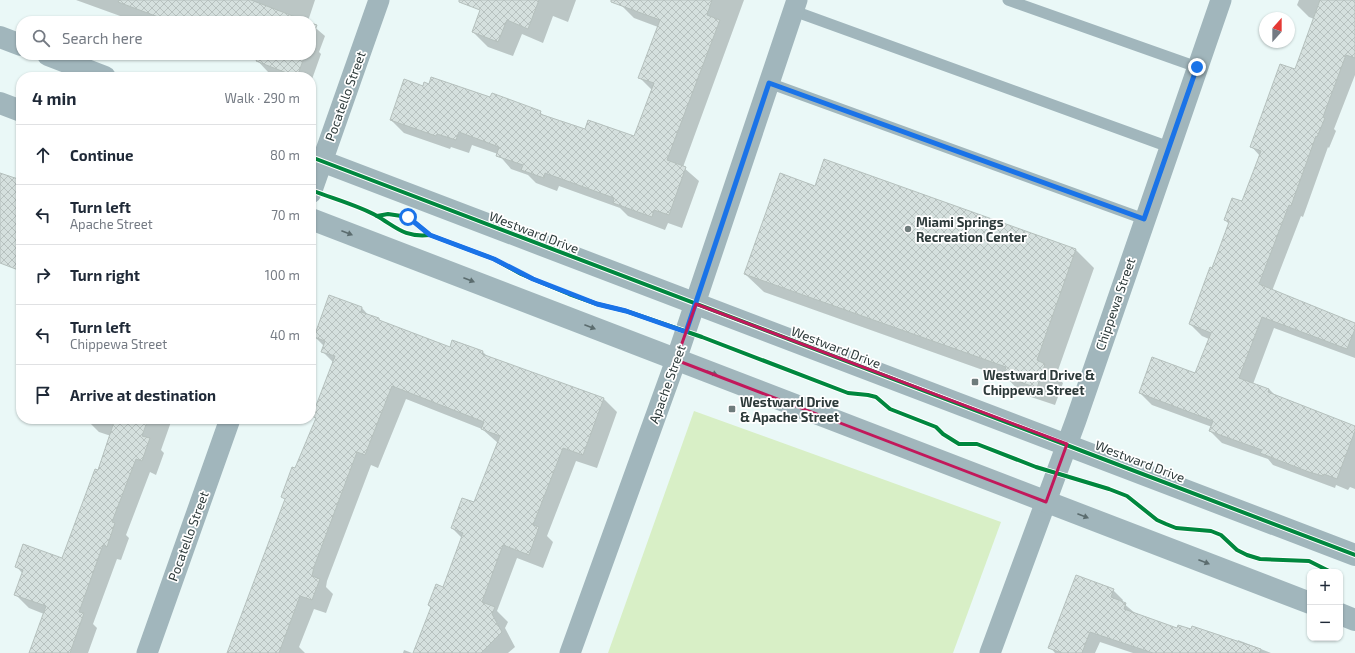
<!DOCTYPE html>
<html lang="en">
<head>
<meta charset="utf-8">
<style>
	body { margin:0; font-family:"Exo 2",sans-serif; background:#f6f6f7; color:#1f2937 }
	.controls { position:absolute; right:12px; bottom:12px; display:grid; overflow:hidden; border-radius:8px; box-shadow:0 1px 3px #0004 }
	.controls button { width:36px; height:36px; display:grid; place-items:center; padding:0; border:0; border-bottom:1px solid #e0e1e3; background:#fff; color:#1f2937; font:20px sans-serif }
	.compass { position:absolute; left:1259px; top:12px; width:36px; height:36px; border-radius:50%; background:#fff; box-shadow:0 1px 3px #0004; rotate:21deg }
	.stop { position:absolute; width:12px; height:12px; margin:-9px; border:3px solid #1a73e8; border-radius:50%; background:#fff }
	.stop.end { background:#1a73e8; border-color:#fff; box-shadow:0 1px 4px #0008 }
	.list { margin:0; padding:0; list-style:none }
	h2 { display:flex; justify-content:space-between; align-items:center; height:52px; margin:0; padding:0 16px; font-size:17px }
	h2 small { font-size:13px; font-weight:400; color:#747a83 }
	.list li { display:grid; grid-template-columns:26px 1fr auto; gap:12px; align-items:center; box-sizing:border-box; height:60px; padding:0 16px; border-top:1px solid #e0e1e3 }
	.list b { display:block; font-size:15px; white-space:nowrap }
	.list p { margin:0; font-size:13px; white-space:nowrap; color:#747a83 }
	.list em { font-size:13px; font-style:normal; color:#747a83 }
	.icon { flex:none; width:22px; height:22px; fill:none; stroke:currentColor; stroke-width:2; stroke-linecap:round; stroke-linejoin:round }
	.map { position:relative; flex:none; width:1355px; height:653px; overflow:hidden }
	.search { position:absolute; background:#fff; box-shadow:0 1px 3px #0004; left:16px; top:16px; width:300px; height:44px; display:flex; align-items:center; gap:10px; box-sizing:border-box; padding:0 14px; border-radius:16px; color:#747a83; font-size:15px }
	.panel { position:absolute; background:#fff; box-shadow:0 1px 3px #0004; left:16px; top:72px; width:300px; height:352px; border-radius:16px }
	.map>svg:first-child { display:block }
</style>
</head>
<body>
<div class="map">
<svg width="1355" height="653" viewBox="0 0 1355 653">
	<defs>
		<pattern id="building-cross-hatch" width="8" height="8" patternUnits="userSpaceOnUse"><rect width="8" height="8" fill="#d5e0de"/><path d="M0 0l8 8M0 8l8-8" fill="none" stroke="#b7c1bf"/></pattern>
	</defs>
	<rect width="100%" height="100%" fill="#eaf8f7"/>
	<!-- pitch -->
	<path fill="#d8efc6" d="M694 411 1001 522 953 653H608Z"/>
	<!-- shadow -->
	<g fill="#0003">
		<path d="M76 0H315L308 21H134Z"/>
		<path d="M485 0H576L568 22 553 16 543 43 522 34 513 56 488 47 473 32Z"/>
		<path d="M623 0H744L683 167 699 181 682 228 668 223 665 230 628 216 620 208 559 186 557 191 536 183 528 175 511 169 498 154 472 145 469 153 451 147 450 149 404 133 391 120 424 87 491 98 540 112 545 117 586 130 635 137 652 90 640 78 658 27 634 18 621 5Z"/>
		<path d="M1299 0H1355V75L1334 129 1336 131 1329 148 1328 147 1303 217 1301 216 1272 291 1355 325V358L1274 328 1253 384 1269 389 1275 395 1355 427V489L1350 487 1348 490 1336 485 1335 488 1273 465 1268 459 1222 443 1210 431 1212 427 1152 405 1140 393 1196 375 1209 339 1202 336 1190 324 1229 224 1225 220 1242 202 1260 156 1251 146 1296 70 1314 19 1309 17 1297 5Z"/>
		<path d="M311 24 325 36 319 52 321 54 311 82V77H281L269 73 252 55H311Z"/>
		<path d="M825 161 1076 250 1094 268 1056 376 1063 383 1055 405 1022 394 1008 379 764 292 745 274 815 187Z"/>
		<path d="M329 297 362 308 369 316 379 319 383 323 450 348 453 341 483 352 488 357 603 398 617 412 597 468 576 461 547 536 553 542 543 568 517 558 497 611 508 622 505 628 515 647 508 653H414L432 608 429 605 444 588 462 538 452 528 475 504 498 443 482 429 406 399 378 468 371 465 327 581 326 587 333 594 326 613 314 609 299 647 305 653H228L286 500 282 496 296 470 316 419 313 416 334 363 322 351 324 346 315 337Z"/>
		<path d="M86 419H172L161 450 164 453 156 475 150 472 126 535 129 538 121 560 117 559 93 624 97 628 88 653H30L44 614 29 608 15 594 23 574 16 566 63 559 98 472 111 436 99 432Z"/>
		<path d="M1113 590 1123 600 1122 602 1136 614 1178 629 1238 642V640L1271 653H1133L1100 642 1095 653H1055L1050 647Z"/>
		<path d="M404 650 412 653H403Z"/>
	</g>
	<!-- building -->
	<g fill="url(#building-cross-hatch)" stroke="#b5c0bd">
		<path d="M119 0H251L306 21H169L118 2Z"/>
		<path d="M459 0H539L528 29 507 20 498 42 472 32 480 10 459 2Z"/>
		<path d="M611 0H712L707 15 720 20 667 160 686 167 669 215 654 210 652 217 613 203 614 198 545 173 544 178 521 170 523 165 496 156 499 147 459 132 456 140 437 134 436 136 390 120 404 79 423 86 424 82 429 84 431 77 490 97 492 93 541 111 540 114 585 129 588 120 634 136 654 83 638 78 660 20 611 2Z"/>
		<path d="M1320 0H1355V58L1346 55 1323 117 1325 118 1317 137 1316 136 1291 206 1289 205 1259 284 1355 323V329L1347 349 1262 317 1239 378 1269 389 1268 392 1355 426V431L1337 479 1324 474 1323 476 1309 472 1260 453 1262 450 1209 431 1213 421 1139 393 1152 357 1195 373 1211 333 1189 324 1210 267 1212 268 1229 222 1224 220 1232 198 1242 201 1261 151 1250 147 1280 64 1295 69Z"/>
		<path d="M311 23 317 25 311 40Z"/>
		<path d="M257 55H305L297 77 256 61 259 56Z"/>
		<path d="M824 159 1076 249 1037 360 1045 364 1037 388 1003 376 1006 367 744 274 780 173 815 186Z"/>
		<path d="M0 173 21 180V271L0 263Z"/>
		<path d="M329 295 362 307 361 312 379 318V320L450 347 452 340 483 351 482 354 604 398 583 455 563 448 533 525 539 527 529 555 503 545 482 602 495 607 492 614 502 632 481 653H413L431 607 428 605 436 584 443 587 463 533 451 528 462 498 474 502 500 436 481 429 484 422 392 386 365 455 357 452 314 567 312 576 320 579 312 600 300 596 279 653H227L285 499 281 497 292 467 295 468 316 418 312 416 335 356 321 352 325 341 314 337Z"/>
		<path d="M115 419H148L142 436 150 438 142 461 136 459 112 522 115 523 107 547 103 545 79 612 84 613 70 653H29L46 606 14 595 23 570 15 567 23 544 62 558 95 469 98 470Z"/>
		<path d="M1076 575 1114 589 1111 597 1126 603 1124 609 1177 628 1178 625 1191 629 1192 626 1261 649 1260 653H1153L1090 632 1082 653H1062L1048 648Z"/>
	</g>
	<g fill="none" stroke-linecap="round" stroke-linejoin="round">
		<!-- service -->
		<g stroke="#a1b6bc" stroke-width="11">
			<path d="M1008 0 1197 67"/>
			<path d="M794 11 1169 147"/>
			<path d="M769 83 1144 219"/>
		</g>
		<!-- minor -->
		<g stroke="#a1b6bc" stroke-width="21">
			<path d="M311 193 379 0"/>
			<path d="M147 653 230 419"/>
			<path d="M570 653 676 360 797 0"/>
			<path d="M990 653 1076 420 1221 0"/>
		</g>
		<!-- tertiary -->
		<g stroke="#a1b6bc" stroke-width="22">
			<path d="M0 37 21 45"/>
			<path d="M48 55 105 77"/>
			<path d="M0 103 21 111"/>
			<path d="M311 157 1355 555"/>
			<path d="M311 219 1310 603"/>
			<path d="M1340 614 1355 620"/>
		</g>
		<!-- cycleway casing -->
		<g stroke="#fff" stroke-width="6">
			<g id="cycleway">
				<path d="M311 157 1355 555"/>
				<path d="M311 190C331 198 360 206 377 216 396 227 405 238 430 235"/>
				<path d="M377 216 388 214 408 217 430 235 494 259 521 274 569 294 597 304 626 311 702 337 848 393 868 395 876 397 890 409 936 427 943 434 959 444H977L1036 467 1109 489 1127 496 1157 520 1166 524 1176 528 1211 531 1221 535 1237 550 1247 555 1260 559 1309 561 1331 572"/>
			</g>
		</g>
		<!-- cycleway -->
		<use href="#cycleway" stroke="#00873e" stroke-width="4"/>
	</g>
	<!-- one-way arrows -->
	<defs><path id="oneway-solid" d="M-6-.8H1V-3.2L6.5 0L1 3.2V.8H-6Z"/></defs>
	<g fill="#5b6c6e">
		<use href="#oneway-solid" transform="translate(347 233) rotate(21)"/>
		<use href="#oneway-solid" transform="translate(469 280) rotate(21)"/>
		<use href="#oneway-solid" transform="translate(590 327) rotate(21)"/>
		<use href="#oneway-solid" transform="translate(712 373) rotate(21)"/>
		<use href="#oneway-solid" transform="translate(1083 516) rotate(21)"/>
		<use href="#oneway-solid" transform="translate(1204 562) rotate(21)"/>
	</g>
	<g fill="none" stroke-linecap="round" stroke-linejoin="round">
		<!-- route -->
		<path stroke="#1a73e8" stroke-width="5" d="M408 217 430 235 494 259 533 279 597 304 626 311 686 332 769 83 1144 219 1197 67"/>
	</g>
	<!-- marked area -->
	<path fill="none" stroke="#c2185b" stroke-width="3" stroke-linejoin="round" d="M696 304 1067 444 1046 502 676 360Z"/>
	<!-- markers -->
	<g fill="#6f7c7c" stroke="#fff" stroke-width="1.5">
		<circle cx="908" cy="229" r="4"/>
		<rect x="971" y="378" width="8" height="8" rx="2"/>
		<rect x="728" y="405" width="8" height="8" rx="2"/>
	</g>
	<g text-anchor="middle" stroke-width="3.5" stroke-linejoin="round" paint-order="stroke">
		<!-- street labels -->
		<g font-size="13" fill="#2d3a3a" stroke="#fff">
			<text transform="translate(345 96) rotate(-70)" y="5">Pocatello Street</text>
			<text transform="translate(534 232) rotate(21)" y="5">Westward Drive</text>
			<text transform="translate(1115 304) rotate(-71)" y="5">Chippewa Street</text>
			<text transform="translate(836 347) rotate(21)" y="5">Westward Drive</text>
			<text transform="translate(667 384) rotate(-70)" y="5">Apache Street</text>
			<text transform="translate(1140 461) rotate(21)" y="5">Westward Drive</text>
			<text transform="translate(188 536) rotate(-70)" y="5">Pocatello Street</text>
		</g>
		<!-- poi labels -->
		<g font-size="13" font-weight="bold" fill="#2d3a3a" stroke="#fff" text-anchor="start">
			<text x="916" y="227">Miami Springs<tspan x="916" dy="15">Recreation Center</tspan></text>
			<text x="983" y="380">Westward Drive &amp;<tspan x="983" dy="15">Chippewa Street</tspan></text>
			<text x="740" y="407">Westward Drive<tspan x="740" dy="15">&amp; Apache Street</tspan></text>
		</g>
	</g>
</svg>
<div class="controls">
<button>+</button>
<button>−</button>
</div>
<svg class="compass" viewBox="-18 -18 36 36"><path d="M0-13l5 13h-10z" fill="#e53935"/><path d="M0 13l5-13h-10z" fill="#747a83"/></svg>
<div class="stop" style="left:408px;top:217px"></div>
<div class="stop end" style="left:1197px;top:67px"></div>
<div class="search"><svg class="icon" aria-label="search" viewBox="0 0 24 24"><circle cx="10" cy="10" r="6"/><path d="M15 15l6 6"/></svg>Search here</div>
<section class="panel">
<h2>4 min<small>Walk · 290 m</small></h2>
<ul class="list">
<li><svg class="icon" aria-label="ahead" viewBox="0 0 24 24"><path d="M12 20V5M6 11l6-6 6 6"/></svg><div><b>Continue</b></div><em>80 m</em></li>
<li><svg class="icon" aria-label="left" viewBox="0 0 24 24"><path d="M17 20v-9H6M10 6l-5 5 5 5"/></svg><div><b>Turn left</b><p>Apache Street</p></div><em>70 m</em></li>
<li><svg class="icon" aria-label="right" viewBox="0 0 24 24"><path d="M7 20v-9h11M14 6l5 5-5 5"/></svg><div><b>Turn right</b></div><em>100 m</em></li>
<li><svg class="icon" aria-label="left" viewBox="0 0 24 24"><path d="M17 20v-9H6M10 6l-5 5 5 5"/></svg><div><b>Turn left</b><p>Chippewa Street</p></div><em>40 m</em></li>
<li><svg class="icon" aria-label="arrive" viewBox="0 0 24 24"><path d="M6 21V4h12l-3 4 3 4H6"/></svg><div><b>Arrive at destination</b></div></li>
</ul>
</section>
</div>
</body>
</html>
